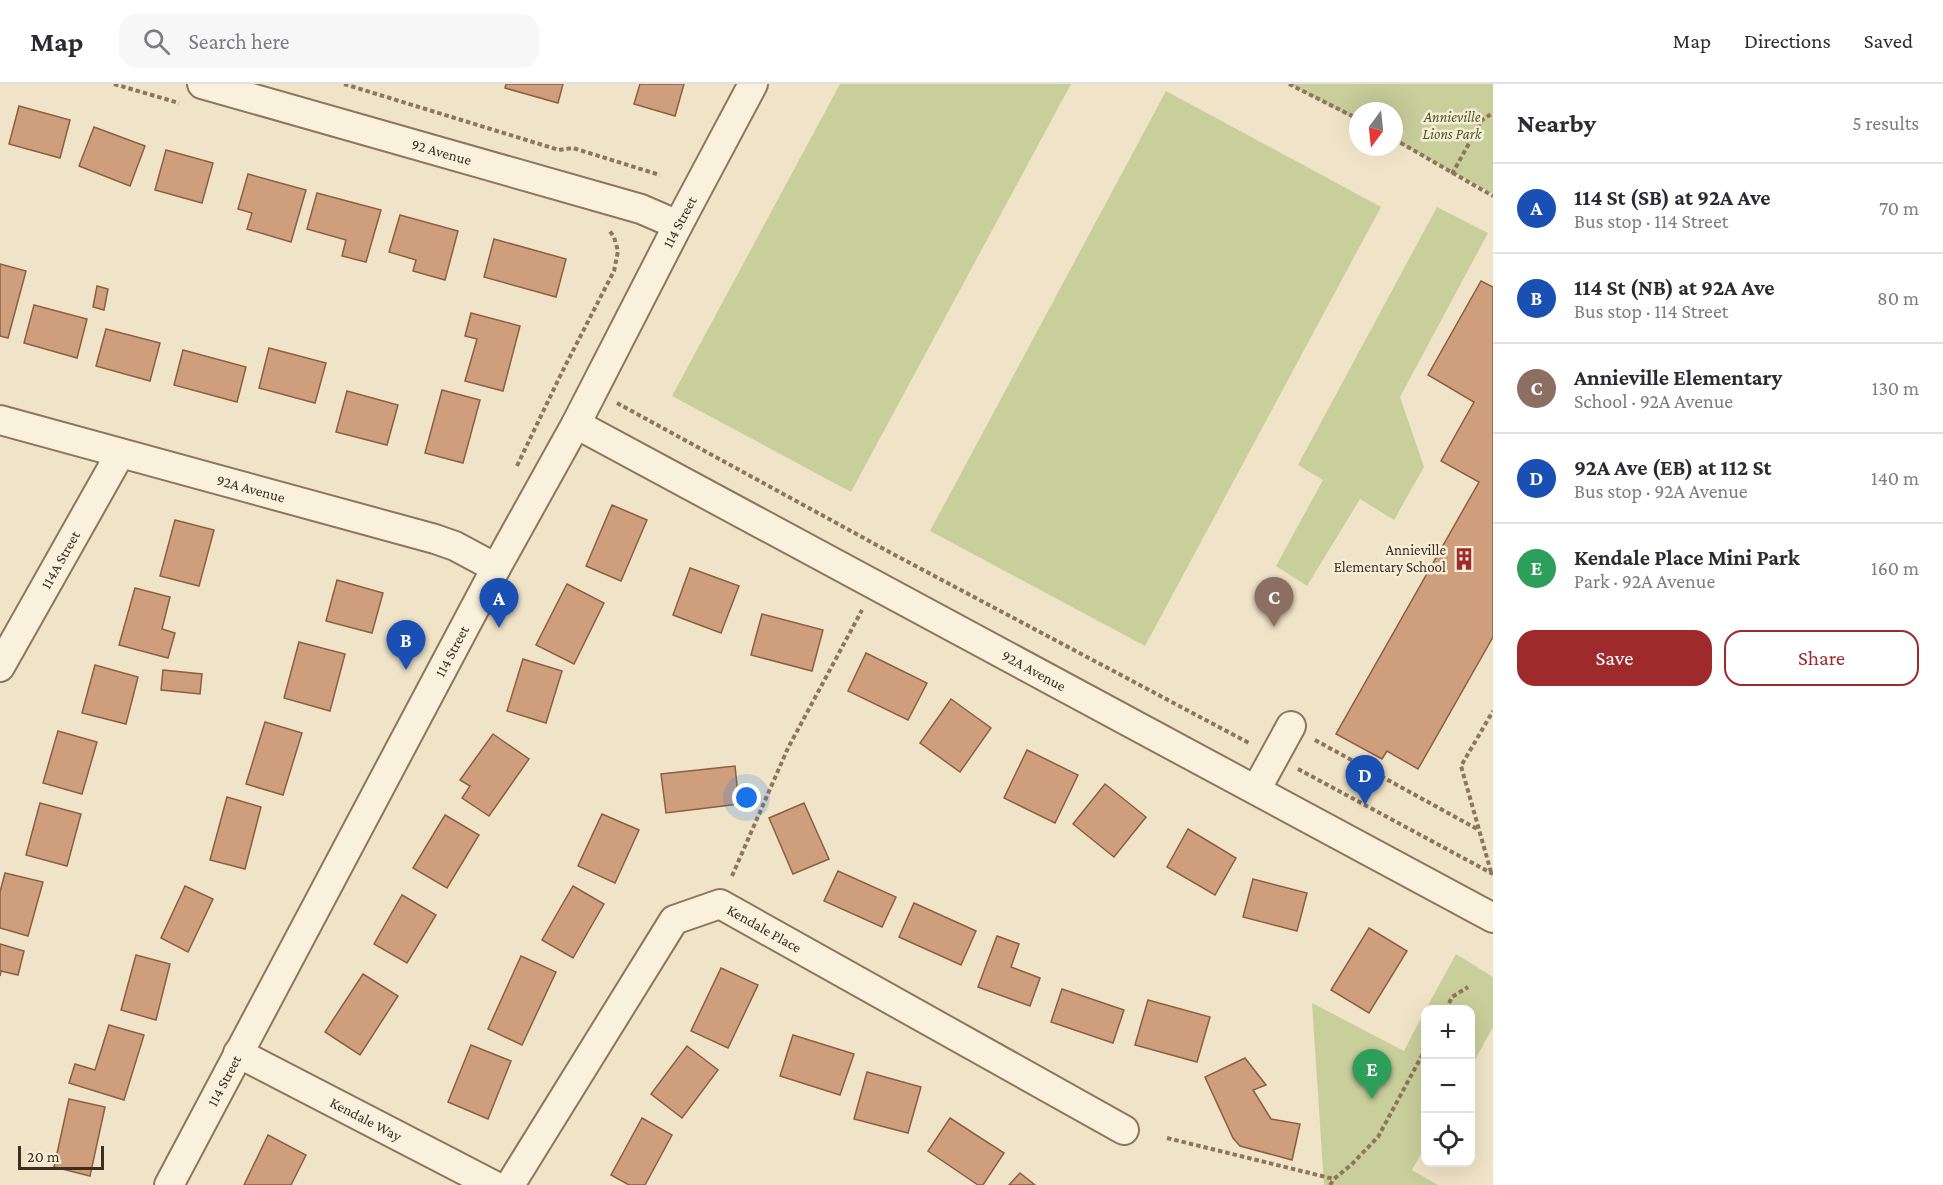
<!DOCTYPE html>
<html lang="en">
<head>
<meta charset="utf-8">
<style>
	body { margin:0; font-family:"Crimson Pro",serif; background:#f7f7f7; color:#2b2b33 }
	.controls { position:absolute; right:18px; bottom:18px; display:grid; overflow:hidden; border-radius:12px; box-shadow:0 6px 24px #0002 }
	.controls button { width:54px; height:54px; display:grid; place-items:center; padding:0; border:0; border-bottom:2px solid #e1e1e2; background:#fff; color:#2b2b33; font:30px sans-serif }
	.compass { position:absolute; left:1349px; top:18px; width:54px; height:54px; border-radius:50%; background:#fff; box-shadow:0 6px 24px #0002; rotate:195deg }
	.scale { position:absolute; left:18px; bottom:15px; width:86px; box-sizing:border-box; padding-left:6px; border:3px solid #3d2e20; border-top:0; font-size:16px; line-height:21px; white-space:nowrap; color:#3d2e20; -webkit-text-stroke:4px #f7eed8; paint-order:stroke }
	.you { position:absolute; left:747px; top:714px; width:21px; height:21px; margin:-15px; border:4px solid #fff; border-radius:50%; background:#1a73e8; box-shadow:0 0 0 9px #1a73e833 }
	.badge { display:grid; place-items:center; width:39px; height:39px; border-radius:50%; background:#9e2a2b; color:#fff; font-size:20px; font-weight:700 }
	.pin { position:absolute; translate:-50% -50px; filter:drop-shadow(0 2px 3px #0008) }
	.pin::after { content:''; position:absolute; top:32px; width:21px; height:18px; background:inherit; clip-path:polygon(0 0,100% 0,50% 100%) }
	.list { margin:0; padding:0; list-style:none }
	h2 { display:flex; justify-content:space-between; align-items:center; height:78px; margin:0; padding:0 24px; font-size:26px }
	h2 small { font-size:20px; font-weight:400; color:#7c7c81 }
	.list li { display:grid; grid-template-columns:39px 1fr auto; gap:18px; align-items:center; box-sizing:border-box; height:90px; padding:0 24px; border-top:2px solid #e1e1e2 }
	.list b { display:block; font-size:22px; white-space:nowrap }
	.list p { margin:0; font-size:20px; white-space:nowrap; color:#7c7c81 }
	.list em { font-size:20px; font-style:normal; color:#7c7c81 }
	.actions { display:flex; gap:12px; padding:18px 24px }
	.actions a { flex:1; padding:14px 0; border:2px solid #9e2a2b; border-radius:18px; text-align:center; font-size:21px; color:#9e2a2b }
	.actions .main { background:#9e2a2b; color:#fff }
	.icon { flex:none; width:33px; height:33px; fill:none; stroke:currentColor; stroke-width:2; stroke-linecap:round; stroke-linejoin:round }
	.map { position:relative; flex:none; width:1493px; height:1101px; overflow:hidden }
	header { display:flex; align-items:center; gap:36px; box-sizing:border-box; height:84px; padding:0 30px; background:#fff; border-bottom:2px solid #e1e1e2 }
	header strong { font-size:28px }
	nav { display:flex; gap:33px; margin-inline-start:auto; font-size:21px }
	.search { width:420px; height:54px; background:#f7f7f7; display:flex; align-items:center; gap:15px; box-sizing:border-box; padding:0 21px; border-radius:18px; color:#7c7c81; font-size:22px }
	main { display:flex }
	aside { flex:1; background:#fff }
	.map>svg:first-child { display:block }
</style>
</head>
<body>
<header>
<strong>Map</strong>
<div class="search"><svg class="icon" aria-label="search" viewBox="0 0 24 24"><circle cx="10" cy="10" r="6"/><path d="M15 15l6 6"/></svg>Search here</div>
<nav><a>Map</a><a>Directions</a><a>Saved</a></nav>
</header>
<main>
<div class="map">
<svg width="1493" height="1101" viewBox="0 0 1493 1101">
	<rect width="100%" height="100%" fill="#f0e4c8"/>
	<!-- green -->
	<g fill="#c9cf9b">
		<path d="M840 0H1071L851 408 672 312Z"/>
		<path d="M1289 0H1493V110L1394 56V27H1358V37Z"/>
		<path d="M1166 7 1381 123 1145 562 930 447Z"/>
		<path d="M1437 123 1488 149 1400 313 1424 383 1394 436 1360 415 1307 502 1276 482 1323 396 1298 381Z"/>
		<path d="M1456 870 1493 893V943L1471 983 1470 926 1426 925Z"/>
		<path d="M1312 919 1404 967 1425 926V1063L1412 1086 1438 1101H1324Z"/>
	</g>
	<!-- building -->
	<g fill="#cf9f7d" stroke="#8d5f41" stroke-width="1.5">
		<path d="M506 0H563L558 19 505 4Z"/>
		<path d="M640 0H684L675 32 634 20Z"/>
		<path d="M19 22 70 36 60 74 9 60Z"/>
		<path d="M94 43 145 62 130 102 79 82Z"/>
		<path d="M166 66 213 79 202 119 155 106Z"/>
		<path d="M248 90 306 106 291 158 247 145 252 129 238 125Z"/>
		<path d="M317 109 381 126 366 178 342 172 346 156 307 145Z"/>
		<path d="M400 131 458 147 445 196 413 187 416 176 389 168Z"/>
		<path d="M494 155 566 175 556 213 484 193Z"/>
		<path d="M0 180 26 187 8 254 0 252Z"/>
		<path d="M1481 197 1493 203V553L1418 685 1387 667 1382 675 1336 650 1479 398 1441 377 1474 318 1428 291Z"/>
		<path d="M97 202 108 205 104 226 93 223Z"/>
		<path d="M34 221 87 235 77 274 24 259Z"/>
		<path d="M471 229 520 242 503 307 465 297 477 255 465 252Z"/>
		<path d="M106 245 160 259 150 297 96 282Z"/>
		<path d="M269 264 326 279 315 319 259 304Z"/>
		<path d="M183 266 246 283 237 318 174 301Z"/>
		<path d="M442 306 480 316 463 379 425 369Z"/>
		<path d="M347 307 398 321 387 361 336 348Z"/>
		<path d="M612 421 647 436 621 497 586 482Z"/>
		<path d="M175 436 214 446 199 502 160 492Z"/>
		<path d="M690 484 739 502 721 549 673 531Z"/>
		<path d="M337 496 383 509 372 549 326 537Z"/>
		<path d="M567 500 604 519 574 580 536 561Z"/>
		<path d="M135 504 170 513 162 545 175 549 168 574 119 561Z"/>
		<path d="M762 530 823 546 812 587 751 571Z"/>
		<path d="M299 558 345 570 330 627 284 614Z"/>
		<path d="M866 569 927 599 908 636 848 607Z"/>
		<path d="M523 575 562 587 546 639 507 627Z"/>
		<path d="M95 581 138 593 126 640 82 629Z"/>
		<path d="M163 586 202 590 200 610 161 606Z"/>
		<path d="M951 615 991 644 960 688 920 659Z"/>
		<path d="M265 638 302 649 283 711 246 700Z"/>
		<path d="M58 647 97 658 82 710 43 699Z"/>
		<path d="M493 650 529 675 489 732 462 714 470 702 460 696Z"/>
		<path d="M1027 666 1078 691 1055 739 1004 714Z"/>
		<path d="M735 682 739 720 666 729 661 690Z"/>
		<path d="M1105 700 1146 733 1114 773 1073 740Z"/>
		<path d="M227 713 261 723 245 785 210 776Z"/>
		<path d="M40 719 81 730 67 782 26 771Z"/>
		<path d="M804 719 829 775 793 790 769 734Z"/>
		<path d="M602 730 639 746 615 799 578 782Z"/>
		<path d="M445 731 479 751 447 804 413 784Z"/>
		<path d="M1188 745 1236 774 1215 811 1167 783Z"/>
		<path d="M838 787 896 813 882 843 824 817Z"/>
		<path d="M5 789 43 798 28 852 0 844V808Z"/>
		<path d="M1253 795 1307 809 1297 847 1243 833Z"/>
		<path d="M185 802 213 815 188 868 161 854Z"/>
		<path d="M573 802 604 820 573 874 542 856Z"/>
		<path d="M402 811 436 831 407 879 374 860Z"/>
		<path d="M914 819 976 847 961 881 899 853Z"/>
		<path d="M1369 844 1407 867 1369 929 1331 906Z"/>
		<path d="M997 852 1019 860 1011 883 1040 894 1030 922 978 903Z"/>
		<path d="M0 860 24 867 18 891 1 887 0 892Z"/>
		<path d="M136 871 170 880 156 936 121 926Z"/>
		<path d="M521 872 556 888 522 961 488 945Z"/>
		<path d="M721 884 758 901 728 964 691 947Z"/>
		<path d="M363 890 398 912 360 971 325 948Z"/>
		<path d="M1062 905 1124 926 1113 959 1051 938Z"/>
		<path d="M1148 916 1210 933 1197 978 1135 961Z"/>
		<path d="M109 941 144 951 124 1016 69 999 75 980 95 986Z"/>
		<path d="M793 951 854 970 840 1011 780 992Z"/>
		<path d="M471 961 511 977 488 1035 448 1018Z"/>
		<path d="M687 962 718 986 682 1034 651 1010Z"/>
		<path d="M1245 974 1266 1001 1253 1006 1271 1035 1300 1040 1292 1076 1240 1062 1233 1054 1205 993Z"/>
		<path d="M867 988 921 1003 908 1049 854 1035Z"/>
		<path d="M69 1015 105 1023 90 1092 54 1083Z"/>
		<path d="M642 1034 672 1051 645 1101H629L611 1091Z"/>
		<path d="M950 1034 1004 1069 983 1101H978L928 1067Z"/>
		<path d="M268 1051 306 1071 291 1101H244Z"/>
		<path d="M1020 1089 1035 1101H1009Z"/>
	</g>
	<g fill="none" stroke-linecap="round" stroke-linejoin="round">
		<!-- minor casing -->
		<g stroke="#8d765c" stroke-width="32">
			<g id="minor">
				<path id="s1" d="M202 0 641 125 678 141"/>
				<path id="s2" d="M0 336 435 455 455 462 496 484"/>
				<path id="s3" d="M576 340 1493 834"/>
				<path id="s4" d="M0 583 120 370"/>
				<path d="M1256 706 1291 642"/>
				<path id="s5" d="M238 969 493 1101"/>
				<path id="s6" d="M169 1101 496 484 576 340 678 141 753 0"/>
				<path id="s7" d="M510 1101 674 836 720 820 1124 1046"/>
			</g>
		</g>
		<!-- path -->
		<g stroke="#8d765c" stroke-width="4" stroke-dasharray="4.5 3" stroke-linecap="butt">
			<path d="M114 0 179 19"/>
			<path d="M344 0 559 66 573 64 660 91"/>
			<path d="M1289 0 1358 35"/>
			<path d="M1394 55 1493 112"/>
			<path d="M1452 90 1482 36 1493 29"/>
			<path d="M617 319 893 470 1249 659"/>
			<path d="M517 382 562 288 614 187 618 167 614 153 609 146"/>
			<path d="M1315 656 1479 746"/>
			<path d="M1298 685 1493 790"/>
			<path d="M1491 788 1461 682 1493 627"/>
			<path d="M732 792 788 664 862 526"/>
			<path d="M1446 926 1452 913 1468 903"/>
			<path d="M1167 1054 1334 1095 1351 1081 1378 1053 1426 964"/>
			<path d="M1330 1101 1334 1095"/>
		</g>
		<!-- minor -->
		<use href="#minor" stroke="#faf1dc" stroke-width="28"/>
	</g>
	<!-- icons -->
	<defs>
		<g id="building-bare" transform="scale(1.8)"><path d="M-4-6H4V6H1V3H-1V6H-4ZM-2.5-4.3h1.7v1.8h-1.7ZM.8-4.3h1.7v1.8H.8ZM-2.5-1h1.7V.8h-1.7ZM.8-1h1.7V.8H.8Z" fill="#9e2a2b" stroke="#f7eed8" stroke-width="2.5" paint-order="stroke"/></g>
	</defs>
	<g fill-rule="evenodd">
		<use href="#building-bare" x="1464" y="475"/>
	</g>
	<g text-anchor="middle" stroke-width="5" stroke-linejoin="round" paint-order="stroke">
		<!-- park labels -->
		<g font-size="15" font-style="italic" fill="#4d5a26" stroke="#f7eed8">
			<text x="1452" y="38">Annieville<tspan x="1452" dy="17">Lions Park</tspan></text>
		</g>
		<!-- street labels -->
		<g font-size="15" fill="#3d2e20" stroke="#f7eed8">
			<text dy="5" stroke="none"><textPath href="#s1" startOffset="249">92 Avenue</textPath></text>
			<text dy="5" stroke="none"><textPath href="#s6" startOffset="1090">114 Street</textPath></text>
			<text dy="5" stroke="none"><textPath href="#s2" startOffset="260">92A Avenue</textPath></text>
			<text dy="5" stroke="none"><textPath href="#s4" startOffset="123">114A Street</textPath></text>
			<text dy="5" stroke="none"><textPath href="#s6" startOffset="604">114 Street</textPath></text>
			<text dy="5" stroke="none"><textPath href="#s3" startOffset="520">92A Avenue</textPath></text>
			<text dy="5" stroke="none"><textPath href="#s7" startOffset="411">Kendale Place</textPath></text>
			<text dy="5" stroke="none"><textPath href="#s6" startOffset="118">114 Street</textPath></text>
			<text dy="5" stroke="none"><textPath href="#s5" startOffset="144">Kendale Way</textPath></text>
		</g>
		<!-- poi labels -->
		<g font-size="15" fill="#3d2e20" stroke="#f7eed8" text-anchor="end">
			<text x="1446" y="471">Annieville<tspan x="1446" dy="17">Elementary School</tspan></text>
		</g>
	</g>
</svg>
<div class="controls">
<button>+</button>
<button>−</button>
<button><svg class="icon" aria-label="locate" viewBox="0 0 24 24"><circle cx="12" cy="12" r="6"/><path d="M12 2v4M12 18v4M2 12h4M18 12h4"/></svg></button>
</div>
<svg class="compass" viewBox="-18 -18 36 36"><path d="M0-13l5 13h-10z" fill="#e53935"/><path d="M0 13l5-13h-10z" fill="#7c7c81"/></svg>
<div class="scale">20 m</div>
<div class="you"></div>
<div class="pin badge" style="left:499px;top:544px;background:#1a4fb4">A</div>
<div class="pin badge" style="left:406px;top:586px;background:#1a4fb4">B</div>
<div class="pin badge" style="left:1274px;top:543px;background:#8d6e63">C</div>
<div class="pin badge" style="left:1365px;top:721px;background:#1a4fb4">D</div>
<div class="pin badge" style="left:1372px;top:1015px;background:#2e9e5b">E</div>
</div>
<aside>
<h2>Nearby<small>5 results</small></h2>
<ul class="list">
<li><span class="badge" style="background:#1a4fb4">A</span><div><b>114 St (SB) at 92A Ave</b><p>Bus stop · 114 Street</p></div><em>70 m</em></li>
<li><span class="badge" style="background:#1a4fb4">B</span><div><b>114 St (NB) at 92A Ave</b><p>Bus stop · 114 Street</p></div><em>80 m</em></li>
<li><span class="badge" style="background:#8d6e63">C</span><div><b>Annieville Elementary</b><p>School · 92A Avenue</p></div><em>130 m</em></li>
<li><span class="badge" style="background:#1a4fb4">D</span><div><b>92A Ave (EB) at 112 St</b><p>Bus stop · 92A Avenue</p></div><em>140 m</em></li>
<li><span class="badge" style="background:#2e9e5b">E</span><div><b>Kendale Place Mini Park</b><p>Park · 92A Avenue</p></div><em>160 m</em></li>
</ul>
<div class="actions"><a class="main">Save</a><a>Share</a></div>
</aside>
</main>
</body>
</html>
